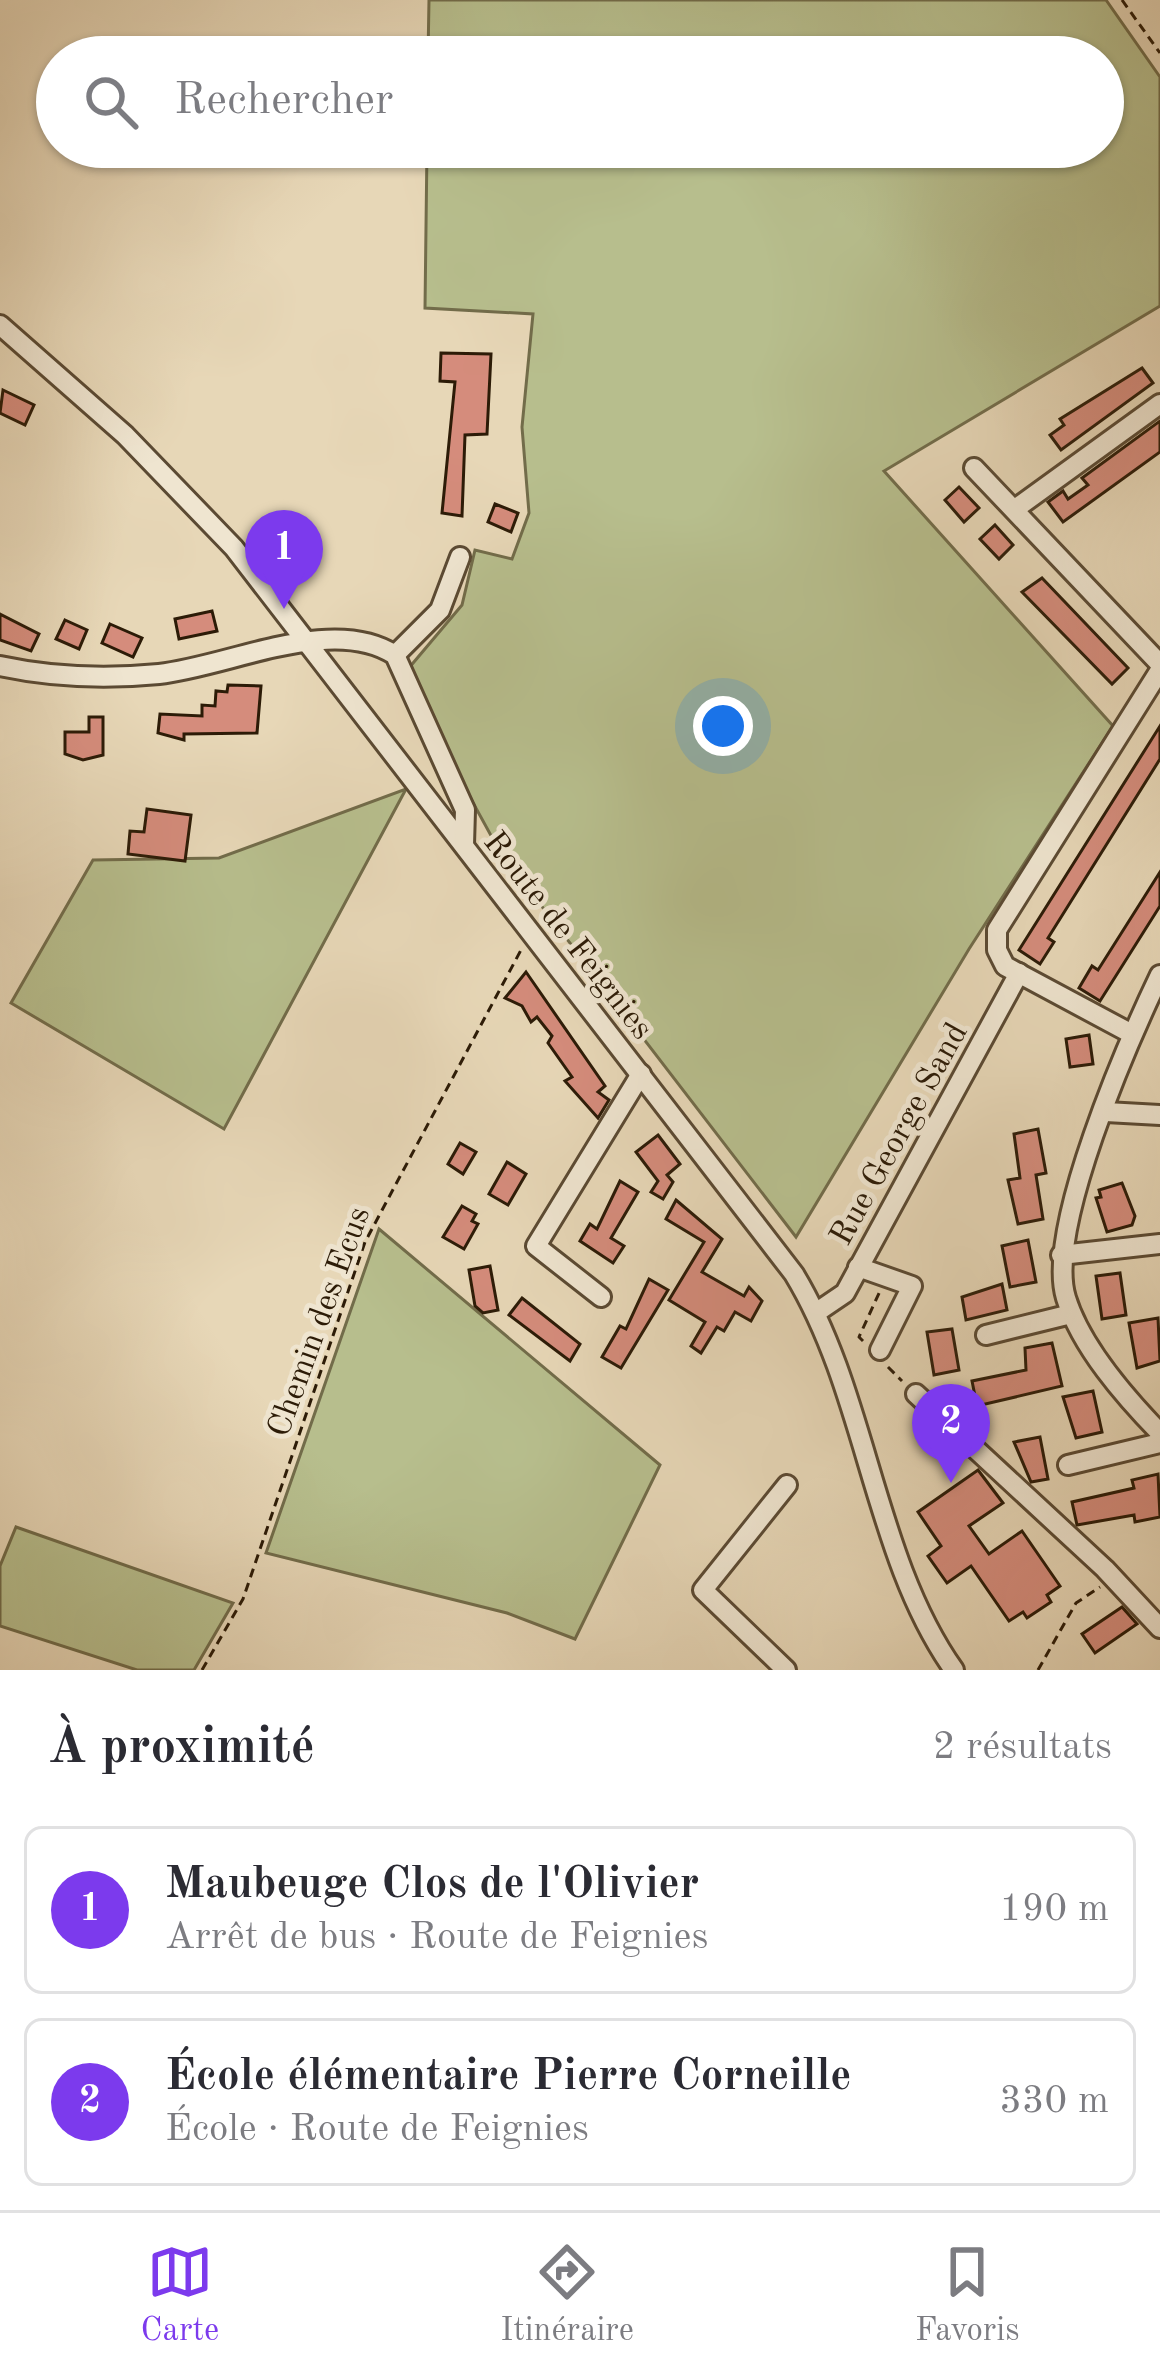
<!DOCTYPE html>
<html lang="fr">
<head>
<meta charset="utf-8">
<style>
	body { margin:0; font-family:"Old Standard TT",serif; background:#f7f7f7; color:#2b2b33 }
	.you { position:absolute; left:723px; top:726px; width:42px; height:42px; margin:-30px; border:9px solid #fff; border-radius:50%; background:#1a73e8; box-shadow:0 0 0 18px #1a73e833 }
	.badge { display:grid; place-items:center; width:78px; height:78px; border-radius:50%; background:#7c3aed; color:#fff; font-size:39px; font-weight:700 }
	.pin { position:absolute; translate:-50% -99px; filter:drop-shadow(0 3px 6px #0008) }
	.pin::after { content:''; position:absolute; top:63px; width:42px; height:36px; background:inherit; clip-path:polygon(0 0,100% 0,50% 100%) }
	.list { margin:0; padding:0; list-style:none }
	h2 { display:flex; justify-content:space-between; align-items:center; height:156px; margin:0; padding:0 48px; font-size:51px }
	h2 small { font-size:39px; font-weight:400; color:#7c7c81 }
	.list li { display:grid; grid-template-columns:78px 1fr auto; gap:36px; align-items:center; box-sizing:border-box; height:168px; margin:0 24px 24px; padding:0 24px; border:3px solid #e1e1e2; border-radius:18px }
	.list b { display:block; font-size:45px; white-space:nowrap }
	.list p { margin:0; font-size:39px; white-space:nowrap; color:#7c7c81 }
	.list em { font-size:39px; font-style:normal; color:#7c7c81 }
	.icon { flex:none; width:66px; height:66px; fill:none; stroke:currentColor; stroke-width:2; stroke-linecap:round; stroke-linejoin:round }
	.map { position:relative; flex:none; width:1160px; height:1670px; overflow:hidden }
	.search { position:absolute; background:#fff; box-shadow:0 3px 9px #0004; left:36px; right:36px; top:36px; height:132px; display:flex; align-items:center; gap:30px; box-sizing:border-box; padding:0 42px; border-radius:66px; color:#7c7c81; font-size:45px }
	.sheet { height:540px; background:#fff }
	nav { display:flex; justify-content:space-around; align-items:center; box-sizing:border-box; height:168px; border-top:3px solid #e1e1e2; background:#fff; font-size:33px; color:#7c7c81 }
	nav a { display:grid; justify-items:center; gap:6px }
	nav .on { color:#7c3aed }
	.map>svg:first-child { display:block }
</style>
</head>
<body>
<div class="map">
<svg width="1160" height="1670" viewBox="0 0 1160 1670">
	<rect width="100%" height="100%" fill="#e7d7b7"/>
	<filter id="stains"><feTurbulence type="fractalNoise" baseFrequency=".00167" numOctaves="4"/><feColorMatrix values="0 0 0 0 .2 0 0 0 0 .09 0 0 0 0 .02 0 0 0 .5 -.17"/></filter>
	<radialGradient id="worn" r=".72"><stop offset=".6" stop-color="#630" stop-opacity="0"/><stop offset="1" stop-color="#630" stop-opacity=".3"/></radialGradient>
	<!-- green -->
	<g fill="#b7be8d" stroke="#726c4a" stroke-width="3">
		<path d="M429 0H1106L1160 77V306L884 471 1113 726 969 949 796 1237 500 852 403 675 462 605 475 550 512 559 529 513 522 427 533 314 425 308 427 147H1103V57H428Z"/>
		<path d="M406 789 224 1129 11 1003 93 860 219 858Z"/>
		<path d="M379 1229 660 1465 575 1639 507 1613 266 1553Z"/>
		<path d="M16 1527 233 1603 194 1670H137L0 1626V1566Z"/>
	</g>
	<!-- building -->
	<g fill="#d58c7c" stroke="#2c1b07" stroke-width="3">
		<path d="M441 353 491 354 487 434 465 435 462 516 442 513 455 382 440 381Z"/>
		<path d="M1142 368 1153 383 1061 450 1050 435 1064 425 1060 419Z"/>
		<path d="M3 390 34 405 25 425 0 413Z"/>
		<path d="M1160 421V452L1063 522 1048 502 1063 491 1068 499 1088 485 1082 478Z"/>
		<path d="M959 487 979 508 964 522 945 500Z"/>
		<path d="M495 504 518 513 511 532 488 522Z"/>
		<path d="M995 525 1013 545 999 559 980 539Z"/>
		<path d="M1042 578 1128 668 1112 684 1022 592Z"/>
		<path d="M212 611 217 631 179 639 175 619Z"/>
		<path d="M0 614 39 634 31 651 0 640Z"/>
		<path d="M65 620 87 630 79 649 56 639Z"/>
		<path d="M110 624 142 638 133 657 102 643Z"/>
		<path d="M228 685 261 686 257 733 184 734V740L158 733 160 714 202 716V705L215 706 216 691 227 692Z"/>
		<path d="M89 717H103V755L83 760 65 754V732H89Z"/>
		<path d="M1160 726V759L1048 938 1054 942 1040 964 1019 950Z"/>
		<path d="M147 809 191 815 185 861 128 854 130 831 144 832Z"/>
		<path d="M1160 872V906L1100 1001 1079 988 1092 966 1098 970Z"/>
		<path d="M526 972 605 1086 598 1092 609 1100 598 1118 565 1081 572 1077 548 1043 552 1036 537 1017 531 1022 522 1006 505 998Z"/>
		<path d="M1089 1035 1093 1064 1070 1067 1066 1039Z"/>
		<path d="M1038 1129 1046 1173 1036 1175 1043 1219 1018 1224 1008 1180 1020 1178 1014 1134Z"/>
		<path d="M658 1135 680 1164 667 1175 673 1182 663 1199 651 1192 658 1181 636 1152Z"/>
		<path d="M460 1143 476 1152 463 1174 448 1164Z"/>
		<path d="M507 1162 526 1174 508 1205 489 1194Z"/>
		<path d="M620 1181 638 1192 611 1238 624 1246 613 1263 580 1241 590 1224 597 1229Z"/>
		<path d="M1122 1183 1135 1216 1132 1225 1107 1232 1096 1198 1101 1197 1099 1190Z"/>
		<path d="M676 1200 722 1239 702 1272 744 1296 749 1287 762 1301 751 1321 735 1312 724 1331 717 1327 701 1353 691 1346 705 1322 669 1300 704 1242 666 1219Z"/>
		<path d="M462 1206 476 1214 472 1221 478 1224 464 1249 443 1237Z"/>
		<path d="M1028 1240 1036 1282 1010 1287 1002 1246Z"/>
		<path d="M490 1266 498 1310 483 1313 475 1306 469 1270Z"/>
		<path d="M1120 1273 1126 1315 1102 1319 1096 1276Z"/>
		<path d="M649 1279 668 1290 621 1368 602 1357 620 1326 626 1329Z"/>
		<path d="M1002 1284 1007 1310 966 1320 962 1297Z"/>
		<path d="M522 1298 580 1344 570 1361 509 1315Z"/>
		<path d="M1158 1318 1160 1361 1137 1368 1129 1323Z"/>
		<path d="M952 1329 959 1370 934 1375 927 1332Z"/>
		<path d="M1052 1343 1062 1386 977 1406 972 1381 1026 1370 1025 1348Z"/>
		<path d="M1093 1391 1102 1432 1076 1438 1063 1397Z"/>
		<path d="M1040 1437 1048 1479 1031 1482 1014 1442Z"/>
		<path d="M978 1470 1003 1503 969 1526 989 1554 1022 1531 1060 1586 1047 1595 1051 1602 1027 1618 1023 1612 1009 1621 971 1566 947 1583 928 1556 941 1546 918 1512Z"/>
		<path d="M1158 1474 1160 1517 1135 1522 1134 1515 1077 1525 1072 1502 1134 1488 1132 1480Z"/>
		<path d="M1122 1607 1137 1624 1095 1653 1082 1634Z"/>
	</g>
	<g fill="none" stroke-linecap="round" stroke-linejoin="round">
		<!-- minor casing -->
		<g stroke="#5b4a33" stroke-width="24">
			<g id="minor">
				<path d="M0 325 125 435 234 548 794 1274C868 1396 873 1556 954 1670"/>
				<path d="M974 468 1160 664"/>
				<path d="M1015 509 1160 404"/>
				<path d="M395 655 440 610 460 557"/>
				<path d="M0 666C51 677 107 679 159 674 231 666 332 614 395 655L465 810 464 845"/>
				<path d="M1160 975C1128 1042 1045 1230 1066 1298 1081 1347 1125 1397 1160 1433"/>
				<path d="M1132 1034 1005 966 997 950V930L1160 670"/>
				<path d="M1106 1112 1160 1115"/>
				<path d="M1061 1255 1160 1244"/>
				<path d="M858 1267 912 1286 880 1350"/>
				<path d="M601 1297 536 1246 641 1074"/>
				<path d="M817 1312 845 1293 1019 973"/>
				<path d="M986 1335 1071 1314"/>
				<path d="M916 1394 1105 1569 1160 1628"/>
				<path d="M1068 1465 1160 1443"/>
				<path d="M786 1670 703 1590 787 1485"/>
			</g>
		</g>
		<!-- path -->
		<g stroke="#2c1b07" stroke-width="3" stroke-dasharray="9 6" stroke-linecap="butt">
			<path d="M1122 0 1160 53"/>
			<path d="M863 1341 859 1337 880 1291"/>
			<path d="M888 1367 902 1381"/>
			<path d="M202 1670 243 1599 365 1242 521 950"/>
			<path d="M1038 1670 1076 1603 1100 1587"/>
		</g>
		<!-- minor -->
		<use href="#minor" stroke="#efe5d0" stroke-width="18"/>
	</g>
	<g text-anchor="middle" stroke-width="10" stroke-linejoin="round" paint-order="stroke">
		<!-- street labels -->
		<g font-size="33" fill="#2c1b07" stroke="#efe5d0">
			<text transform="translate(570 934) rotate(52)" y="12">Route de Feignies</text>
			<text transform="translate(897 1133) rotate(-61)" y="12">Rue George Sand</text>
			<text transform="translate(317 1321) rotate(-70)" y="12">Chemin des Ecus</text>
		</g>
	</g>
	<rect width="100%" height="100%" filter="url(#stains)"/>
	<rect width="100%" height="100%" fill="url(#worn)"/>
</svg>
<div class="you"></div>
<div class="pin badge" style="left:284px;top:609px">1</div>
<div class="pin badge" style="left:951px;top:1483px">2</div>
<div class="search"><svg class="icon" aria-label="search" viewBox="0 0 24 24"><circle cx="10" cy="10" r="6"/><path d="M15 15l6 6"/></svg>Rechercher</div>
</div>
<section class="sheet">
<h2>À proximité<small>2 résultats</small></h2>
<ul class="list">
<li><span class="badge">1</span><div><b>Maubeuge Clos de l'Olivier</b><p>Arrêt de bus · Route de Feignies</p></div><em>190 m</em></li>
<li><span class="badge">2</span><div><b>École élémentaire Pierre Corneille</b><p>École · Route de Feignies</p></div><em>330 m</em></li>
</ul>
</section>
<nav>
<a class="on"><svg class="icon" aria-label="map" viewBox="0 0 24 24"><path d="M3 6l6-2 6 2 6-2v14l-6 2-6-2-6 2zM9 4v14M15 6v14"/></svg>Carte</a>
<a><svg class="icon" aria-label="directions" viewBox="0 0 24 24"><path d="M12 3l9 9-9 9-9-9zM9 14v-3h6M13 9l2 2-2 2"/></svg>Itinéraire</a>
<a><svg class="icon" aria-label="saved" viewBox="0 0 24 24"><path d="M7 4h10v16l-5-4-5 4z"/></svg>Favoris</a>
</nav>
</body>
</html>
